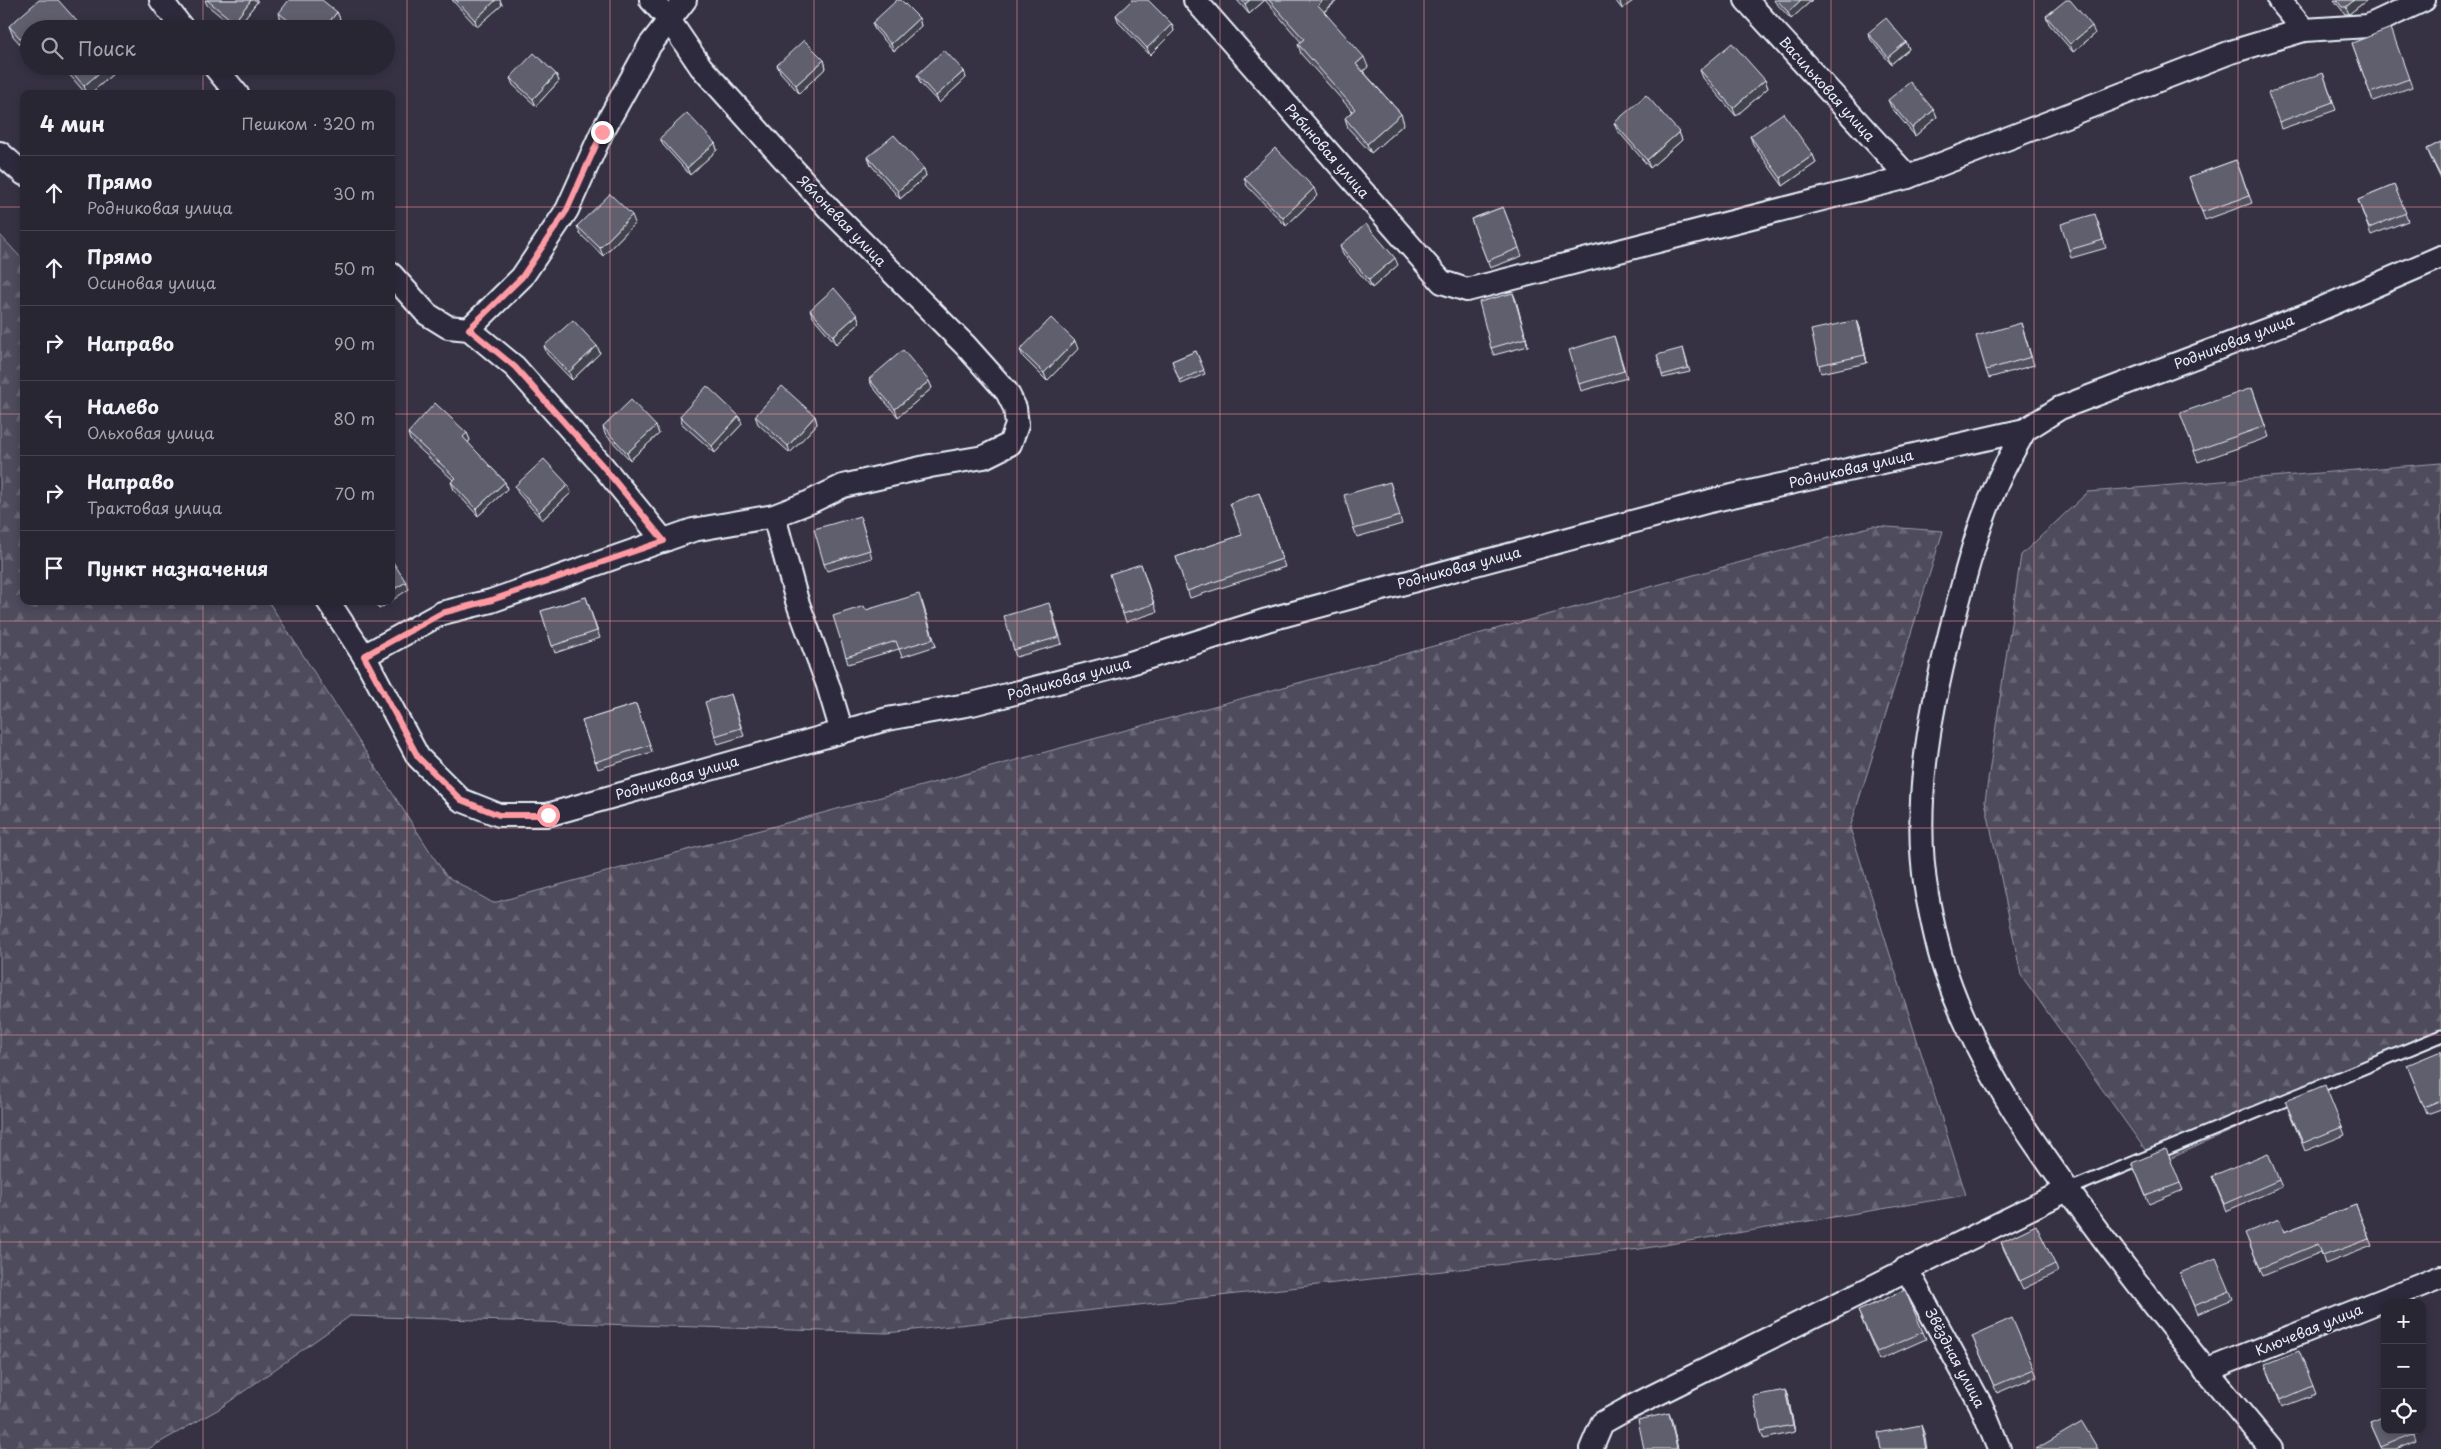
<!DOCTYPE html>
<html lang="ru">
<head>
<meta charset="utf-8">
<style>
	body { margin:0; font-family:"Playpen Sans",sans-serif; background:#34323f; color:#f1f3f6 }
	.controls { position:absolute; right:15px; bottom:15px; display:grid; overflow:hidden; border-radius:10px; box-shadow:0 2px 8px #0003 }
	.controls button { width:45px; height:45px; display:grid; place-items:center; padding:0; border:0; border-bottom:1px solid #44434e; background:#282633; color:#f1f3f6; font:25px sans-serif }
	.stop { position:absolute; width:15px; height:15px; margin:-11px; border:4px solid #ff9aa2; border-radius:50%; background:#fff }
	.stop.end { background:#ff9aa2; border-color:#fff; box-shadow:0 1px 5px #0008 }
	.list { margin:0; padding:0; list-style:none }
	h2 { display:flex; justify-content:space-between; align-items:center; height:65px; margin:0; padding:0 20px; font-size:21px }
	h2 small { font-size:16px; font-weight:400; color:#a5a5ac }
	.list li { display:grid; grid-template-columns:32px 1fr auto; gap:15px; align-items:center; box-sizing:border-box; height:75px; padding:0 20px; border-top:1px solid #44434e }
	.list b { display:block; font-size:19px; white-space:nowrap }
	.list p { margin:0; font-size:16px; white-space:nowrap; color:#a5a5ac }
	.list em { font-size:16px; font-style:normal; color:#a5a5ac }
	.icon { flex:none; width:28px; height:28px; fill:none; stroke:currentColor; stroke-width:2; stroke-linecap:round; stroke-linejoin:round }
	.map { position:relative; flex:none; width:2441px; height:1449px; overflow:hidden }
	.search { position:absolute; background:#282633; box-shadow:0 2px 8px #0003; left:20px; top:20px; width:375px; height:55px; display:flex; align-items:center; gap:12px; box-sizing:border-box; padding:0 18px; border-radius:28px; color:#a5a5ac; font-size:19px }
	.panel { position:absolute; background:#282633; box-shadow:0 2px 8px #0003; left:20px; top:90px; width:375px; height:515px; border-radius:10px }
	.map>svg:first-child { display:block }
</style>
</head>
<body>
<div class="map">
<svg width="2441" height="1449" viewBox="0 0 2441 1449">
	<defs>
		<pattern id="forest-firs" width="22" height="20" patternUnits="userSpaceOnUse" patternTransform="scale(1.25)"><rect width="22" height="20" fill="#4d4b5c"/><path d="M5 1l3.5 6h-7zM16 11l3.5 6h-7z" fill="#676574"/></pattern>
	</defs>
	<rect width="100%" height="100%" fill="#363244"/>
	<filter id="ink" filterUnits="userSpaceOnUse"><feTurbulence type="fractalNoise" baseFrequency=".02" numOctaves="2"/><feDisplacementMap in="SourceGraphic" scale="10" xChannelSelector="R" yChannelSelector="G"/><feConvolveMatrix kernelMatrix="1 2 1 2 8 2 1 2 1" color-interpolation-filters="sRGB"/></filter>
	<g filter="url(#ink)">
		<!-- forest -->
		<g fill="url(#forest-firs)" stroke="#9a9eaa">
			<path d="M0 235 24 261V601H268L446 876 493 903 1873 526 1943 531 1850 828 1966 1195 1640 1249 887 1333 350 1316 219 1409 148 1449H0Z"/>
			<path d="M2441 463V1035L2156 1165 2021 975 1985 801 2021 555 2088 492Z"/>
		</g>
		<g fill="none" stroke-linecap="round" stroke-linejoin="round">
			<!-- lane casing -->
			<g stroke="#e8f1f8" stroke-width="15">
				<path id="lane" d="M2067 1190 2441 1036"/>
			</g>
			<!-- street casing -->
			<g stroke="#e8f1f8" stroke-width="26">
				<g id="street">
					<path d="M161 0 183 29"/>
					<path d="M1195 0 1442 282 1467 290 1908 177 2231 52 2304 30 2368 26 2424 0"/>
					<path d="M1746 0 1908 177"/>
					<path d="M2279 0 2304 30"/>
					<path d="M214 66 237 94"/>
					<path d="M0 153 24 174"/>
					<path d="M391 274 427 314 448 327 469 329 515 367 601 464 664 541"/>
					<path d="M469 329 522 277 567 210 602 132 650 45 685 0"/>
					<path d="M2025 430C2015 448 2004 466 1996 486 1975 533 1963 584 1950 633 1929 717 1912 809 1927 895 1932 920 1937 948 1946 973 1979 1070 2042 1156 2103 1238 2157 1310 2213 1380 2271 1449"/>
					<path d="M774 516 797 601 828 685 842 732"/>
					<path d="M328 601 364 656 418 757 461 800 499 815H547L887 719 972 704 1124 665 1267 620 1710 501 2025 430 2060 408 2311 313 2441 257"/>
					<path d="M364 656 442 613 491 601 693 530 774 516 810 502 843 486 930 466 984 457 1010 444 1017 425 1015 408 1007 392 965 345 830 210 701 67 669 20 651 0"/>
					<path d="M1906 1268 1981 1405 1999 1449"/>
					<path d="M2205 1371 2441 1277"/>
					<path d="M1591 1449 1602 1423 1629 1408 2067 1190"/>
				</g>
			</g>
			<!-- lane -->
			<use href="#lane" stroke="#2f2a3d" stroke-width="11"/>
			<!-- street -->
			<use href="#street" stroke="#2f2a3d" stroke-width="22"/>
		</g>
		<!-- wall -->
		<g fill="#53515f" stroke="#e8f1f8">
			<path d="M205 0H257V2L236 29 207 5Z"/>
			<path d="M452 0H500L502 5 477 27Z"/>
			<path d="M1237 0H1338L1324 12 1368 67 1363 71 1401 114 1404 124 1371 153 1348 128 1345 118 1352 111 1301 54 1298 44 1301 42 1265 0 1249 14Z"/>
			<path d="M1615 0H1634L1622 9Z"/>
			<path d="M1774 0H1812L1791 19 1775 2Z"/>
			<path d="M2334 0H2367L2349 14H2345Z"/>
			<path d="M337 12 340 19 333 29H292L281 21 279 13Z"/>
			<path d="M1116 15 1172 24 1174 31 1150 55 1119 23Z"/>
			<path d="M2046 16 2095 34 2073 52 2049 24Z"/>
			<path d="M919 18 921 26 894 51 875 30 872 23Z"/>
			<path d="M9 26 29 29V54L13 36Z"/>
			<path d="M1868 33 1906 42 1909 49 1891 64 1871 40Z"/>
			<path d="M2352 43 2409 79 2412 87 2373 101Z"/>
			<path d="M824 60 826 68 799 93 780 72 777 65Z"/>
			<path d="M62 66H115L116 71 90 94H86Z"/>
			<path d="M1700 70 1765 80 1768 88 1736 116 1703 78Z"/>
			<path d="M964 71 966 78 939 103 920 83 917 75Z"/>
			<path d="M2323 73 2336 110 2281 129 2279 122Z"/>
			<path d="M556 74 559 81 536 106 513 85 510 78Z"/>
			<path d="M1888 100 1934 110 1937 117 1915 136 1891 107Z"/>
			<path d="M1614 123 1679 132 1682 140 1650 168 1617 130Z"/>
			<path d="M1750 136 1813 155 1816 163 1783 186 1753 144Z"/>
			<path d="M660 138 715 143 717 150 690 175 663 145Z"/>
			<path d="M2441 142V179L2430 156 2427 149Z"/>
			<path d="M868 157 924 169 926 176 900 199 871 165Z"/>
			<path d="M2236 160 2252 203 2205 220 2189 177Z"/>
			<path d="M1244 178 1317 196 1286 226 1247 186Z"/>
			<path d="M2394 185 2408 221 2371 235 2358 200Z"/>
			<path d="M1503 207 1522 256 1490 268 1471 219Z"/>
			<path d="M2098 222 2106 248 2071 258 2069 250Z"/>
			<path d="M635 223 603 256 580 234 577 226Z"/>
			<path d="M1340 246 1398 265 1372 288 1343 254Z"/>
			<path d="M1513 293 1528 346 1494 355 1491 348Z"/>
			<path d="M810 310 857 315 860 323 836 344 813 317Z"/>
			<path d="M1857 320 1860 328 1867 363 1821 373 1819 365Z"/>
			<path d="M2021 323 2034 365 1989 378 1986 370Z"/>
			<path d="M1614 336 1627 378 1581 391 1579 384Z"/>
			<path d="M544 346H597L600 353 572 380 547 354Z"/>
			<path d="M1683 348 1690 372 1663 378 1662 375Z"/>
			<path d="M1078 349 1047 381 1023 357 1020 350Z"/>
			<path d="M1196 351 1205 374 1181 384 1172 361Z"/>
			<path d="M869 379 929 381 932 388 898 417 872 386Z"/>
			<path d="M2252 388 2269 437 2198 462 2194 451Z"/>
			<path d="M680 416 742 424 715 453 682 424Z"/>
			<path d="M755 416H815L817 424 790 453 758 424Z"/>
			<path d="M656 426 659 434 630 460 605 434 603 427Z"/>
			<path d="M408 433H467L470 440 468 443 505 482 507 489 478 516 454 490 451 482 453 480 410 440Z"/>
			<path d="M1390 482 1402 524 1357 537 1354 529Z"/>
			<path d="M568 485 571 493 542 520 518 493 515 486Z"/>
			<path d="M1259 493 1285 567 1190 598 1176 557 1242 535Z"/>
			<path d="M860 516 872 558 827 571 824 564Z"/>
			<path d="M1141 564 1157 612 1126 622 1123 614Z"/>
			<path d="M586 597 600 638 555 653 541 611Z"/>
			<path d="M374 601H391L379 609Z"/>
			<path d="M922 601 936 646 902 657 899 649 848 664 846 657 866 610Z"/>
			<path d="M1052 610 1062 644 1016 657 1014 650Z"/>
			<path d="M731 694 744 736 718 744 715 736Z"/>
			<path d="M636 704 652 752 598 769 582 721Z"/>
			<path d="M2441 1051V1109L2427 1114 2410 1072Z"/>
			<path d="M2288 1109 2342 1127 2345 1135 2305 1151Z"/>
			<path d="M2135 1170 2180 1183 2183 1190 2149 1204Z"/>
			<path d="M2212 1176 2279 1180 2282 1187 2226 1211Z"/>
			<path d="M2356 1205 2372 1246 2325 1264 2321 1252 2263 1276 2248 1240 2284 1232Z"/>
			<path d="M2001 1242 2055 1264 2058 1272 2023 1289 2004 1250Z"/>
			<path d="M2180 1273 2230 1291 2233 1299 2197 1314Z"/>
			<path d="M1858 1311 1923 1332 1926 1339 1879 1360Z"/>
			<path d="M1972 1336 2034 1369 2037 1376 1997 1393Z"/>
			<path d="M2268 1372 2313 1386 2316 1394 2282 1407Z"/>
			<path d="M1785 1390 1788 1397 1795 1432 1764 1439 1761 1431Z"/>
			<path d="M2370 1422 2414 1430 2417 1440 2396 1449H2382Z"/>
		</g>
		<!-- shaded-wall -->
		<g fill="#43424d" stroke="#e8f1f8">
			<path d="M251 0H257V2L236 29 234 22Z"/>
			<path d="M496 0H500L502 5 477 27 475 20Z"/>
			<path d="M1250 0H1265L1249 14 1245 4Z"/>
			<path d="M1323 0H1337L1321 14 1318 5Z"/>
			<path d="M1622 0H1634L1622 9 1620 2Z"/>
			<path d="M1801 0H1812L1791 19 1788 12Z"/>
			<path d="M2354 0H2367L2349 14 2346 7Z"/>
			<path d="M337 12 340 19 333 29H324Z"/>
			<path d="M919 18 921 26 894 51 891 44Z"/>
			<path d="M1172 24 1174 31 1150 55 1147 48Z"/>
			<path d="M2092 26 2095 34 2073 52 2070 44Z"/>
			<path d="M1906 42 1909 49 1891 64 1888 57Z"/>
			<path d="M1364 57 1368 67 1360 74 1356 64Z"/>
			<path d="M824 60 826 68 799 93 796 85Z"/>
			<path d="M42 66H51L44 72Z"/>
			<path d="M107 66H115L116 71 90 94H87L84 86Z"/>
			<path d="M964 71 966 78 939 103 936 96Z"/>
			<path d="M556 74 559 81 536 106 533 99Z"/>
			<path d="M1765 80 1768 88 1736 116 1733 108Z"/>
			<path d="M1934 110 1937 117 1915 136 1912 128Z"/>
			<path d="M1401 114 1404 124 1371 153 1367 144Z"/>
			<path d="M1679 132 1682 140 1650 168 1647 160Z"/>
			<path d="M715 143 717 150 690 175 687 168Z"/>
			<path d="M1813 155 1816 163 1783 186 1781 178Z"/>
			<path d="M924 169 926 176 900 199 898 191Z"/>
			<path d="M1314 188 1317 196 1286 226 1283 218Z"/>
			<path d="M632 215 635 223 603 256 600 248Z"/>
			<path d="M1395 258 1398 265 1372 288 1369 280Z"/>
			<path d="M1513 293 1516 300 1528 346 1526 338Z"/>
			<path d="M857 315 860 323 836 344 833 336Z"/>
			<path d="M1857 320 1860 328 1867 363 1865 355Z"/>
			<path d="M1075 341 1078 349 1047 381 1044 373Z"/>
			<path d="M597 346 600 353 572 380 569 372Z"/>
			<path d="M929 381 932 388 898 417 895 409Z"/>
			<path d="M739 416 742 424 715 453 712 446Z"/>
			<path d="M815 416 817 424 790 453 788 446Z"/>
			<path d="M656 426 659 434 630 460 627 453Z"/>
			<path d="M467 433 470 440 466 445 463 437Z"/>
			<path d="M505 482 507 489 478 516 476 509Z"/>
			<path d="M568 485 571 493 542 520 539 512Z"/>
			<path d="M406 582 409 589 391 601V591Z"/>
			<path d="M376 601H391L379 609Z"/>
			<path d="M1785 1390 1788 1397 1795 1432 1793 1425Z"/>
			<path d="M1669 1413 1672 1421 1678 1449 1677 1448Z"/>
			<path d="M1921 1425 1924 1433 1927 1449H1926Z"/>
		</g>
		<!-- building -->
		<g fill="#605e6e" stroke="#e8f1f8">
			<path d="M39 0H58L84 29H29V48L9 26Z"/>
			<path d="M207 0H251L234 22Z"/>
			<path d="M289 0H322L337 12 324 29H299L279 13Z"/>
			<path d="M456 0H496L475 20Z"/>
			<path d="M897 0H901L919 18 891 44 872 23Z"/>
			<path d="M1132 0H1148L1172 24 1147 48 1116 15Z"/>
			<path d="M1242 0H1250L1245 4Z"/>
			<path d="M1269 0H1323L1318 5 1364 57 1356 64 1401 114 1367 144 1345 118 1355 109 1298 44 1304 39Z"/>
			<path d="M1777 0H1801L1788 12Z"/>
			<path d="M2066 0H2070L2092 26 2070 44 2046 16Z"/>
			<path d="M2337 0H2354L2346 7H2342Z"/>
			<path d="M1886 18 1906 42 1888 57 1868 33Z"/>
			<path d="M2391 28 2409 79 2370 93 2352 43Z"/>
			<path d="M804 40 824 60 796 85 777 65Z"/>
			<path d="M1732 43 1765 80 1733 108 1700 70Z"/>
			<path d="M944 50 964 71 936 96 917 75Z"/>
			<path d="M534 53 556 74 533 99 510 78Z"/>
			<path d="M67 66H107L84 86Z"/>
			<path d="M2323 73 2333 102 2279 122 2268 93Z"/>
			<path d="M1910 82 1934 110 1912 128 1888 100Z"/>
			<path d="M1646 95 1679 132 1647 160 1614 123Z"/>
			<path d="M687 113 715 143 687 168 660 138Z"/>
			<path d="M1783 113 1813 155 1781 178 1750 136Z"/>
			<path d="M894 135 924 169 898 191 868 157Z"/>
			<path d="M2441 142V177L2427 149Z"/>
			<path d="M1275 148 1314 188 1283 218 1244 178Z"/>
			<path d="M2236 160 2249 196 2202 212 2189 177Z"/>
			<path d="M2394 185 2406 213 2369 228 2358 200Z"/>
			<path d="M610 194 632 215 600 248 577 226Z"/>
			<path d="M1503 207 1519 248 1487 261 1471 219Z"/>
			<path d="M2095 214 2103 240 2069 250 2061 224Z"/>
			<path d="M1366 224 1395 258 1369 280 1340 246Z"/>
			<path d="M834 288 857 315 833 336 810 310Z"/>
			<path d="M1513 293 1526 338 1491 348 1479 302Z"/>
			<path d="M1051 318 1075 341 1044 373 1020 350Z"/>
			<path d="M573 320 597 346 569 372 544 346Z"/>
			<path d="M1857 320 1865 355 1819 365 1811 330Z"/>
			<path d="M2021 323 2031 357 1986 370 1976 336Z"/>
			<path d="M1614 336 1624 371 1579 384 1569 350Z"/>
			<path d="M1683 348 1688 368 1662 375 1657 355Z"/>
			<path d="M903 350 929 381 895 409 869 379Z"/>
			<path d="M1196 351 1204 370 1179 380 1172 361Z"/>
			<path d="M707 386 739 416 712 446 680 416Z"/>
			<path d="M782 386 815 416 788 446 755 416Z"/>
			<path d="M2252 388 2265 426 2194 451 2180 413Z"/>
			<path d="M631 400 656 426 627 453 603 427Z"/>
			<path d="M435 403 467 433 463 437 505 482 476 509 451 482 456 478 408 433Z"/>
			<path d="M544 459 568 485 539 512 515 486Z"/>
			<path d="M1390 482 1400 516 1354 529 1344 495Z"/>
			<path d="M1259 493 1282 559 1187 591 1176 557 1242 535 1230 503Z"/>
			<path d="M860 516 870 550 824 564 814 529Z"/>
			<path d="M391 559 406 582 391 591Z"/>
			<path d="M1141 564 1154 604 1123 614 1110 574Z"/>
			<path d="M919 594 933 639 899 649 896 641 846 657 833 616 864 606 866 610Z"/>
			<path d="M586 597 597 631 552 646 541 611Z"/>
			<path d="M1049 603 1059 637 1014 650 1004 616Z"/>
			<path d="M731 694 741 728 715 736 705 702Z"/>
			<path d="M636 704 650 745 595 762 582 721Z"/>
			<path d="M2441 1051V1100L2424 1107 2407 1065Z"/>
			<path d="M2325 1085 2342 1127 2303 1143 2285 1101Z"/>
			<path d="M2166 1149 2180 1183 2146 1196 2132 1163Z"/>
			<path d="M2268 1153 2279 1180 2224 1204 2212 1176Z"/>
			<path d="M2356 1205 2369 1239 2323 1256 2318 1244 2260 1268 2245 1233 2279 1219 2284 1232Z"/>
			<path d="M2036 1225 2055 1264 2020 1281 2001 1242Z"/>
			<path d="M2216 1258 2230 1291 2194 1306 2180 1273Z"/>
			<path d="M1905 1290 1923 1332 1877 1352 1858 1311Z"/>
			<path d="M2012 1318 2034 1369 1994 1386 1972 1336Z"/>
			<path d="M2299 1351 2313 1386 2280 1400 2265 1364Z"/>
			<path d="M1785 1390 1793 1425 1761 1431 1753 1396Z"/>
			<path d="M1669 1413 1677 1448 1674 1449H1644L1638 1420Z"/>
			<path d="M2385 1416V1430H2414L2415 1433 2381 1447 2370 1422Z"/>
			<path d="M2082 1422 2098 1449H2036Z"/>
			<path d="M1921 1425 1926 1449H1881L1878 1433Z"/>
		</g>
	</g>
	<g fill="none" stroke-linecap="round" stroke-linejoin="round" filter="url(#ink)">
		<!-- route -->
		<path stroke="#ff9aa2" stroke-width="6" d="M548 815H499L461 800 418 757 364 656 442 613 492 600 664 541 601 464 515 367 469 329 522 277 567 210 602 132"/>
	</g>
	<!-- grid -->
	<path fill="none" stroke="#ff9aa2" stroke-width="1" stroke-opacity="0.55" d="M203 0V29M407 0V1449M610 0V1449M814 0V1449M1017 0V1449M1220 0V1449M1424 0V1449M1627 0V1449M1831 0V1449M2034 0V1449M2238 0V1449M203 66V94M0 207H24M391 207H2441M0 414H24M391 414H2441M203 601V1449M0 621H2441M0 828H2441M0 1035H2441M0 1242H2441"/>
	<g text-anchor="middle" stroke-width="4" stroke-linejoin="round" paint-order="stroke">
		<!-- street labels -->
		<g font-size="14" fill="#e8f1f8" stroke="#2f2a3d">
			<text transform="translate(1827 89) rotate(48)" y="5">Васильковая улица</text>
			<text transform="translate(1327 151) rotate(49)" y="5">Рябиновая улица</text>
			<text transform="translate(842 221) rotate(46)" y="5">Яблоневая улица</text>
			<text transform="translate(2234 342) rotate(-21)" y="5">Родниковая улица</text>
			<text transform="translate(1851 469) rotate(-13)" y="5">Родниковая улица</text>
			<text transform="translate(1459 568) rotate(-15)" y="5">Родниковая улица</text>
			<text transform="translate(1069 679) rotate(-15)" y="5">Родниковая улица</text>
			<text transform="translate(677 778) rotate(-16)" y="5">Родниковая улица</text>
			<text transform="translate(2309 1330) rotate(-22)" y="5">Ключевая улица</text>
			<text transform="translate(1955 1358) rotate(62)" y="5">Звёздная улица</text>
		</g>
	</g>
</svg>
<div class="controls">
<button>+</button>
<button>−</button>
<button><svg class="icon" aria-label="locate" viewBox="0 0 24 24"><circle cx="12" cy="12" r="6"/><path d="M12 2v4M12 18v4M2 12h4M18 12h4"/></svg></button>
</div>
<div class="stop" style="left:548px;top:815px"></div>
<div class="stop end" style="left:602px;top:132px"></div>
<div class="search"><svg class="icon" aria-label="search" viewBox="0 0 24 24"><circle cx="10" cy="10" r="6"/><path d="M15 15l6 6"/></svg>Поиск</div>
<section class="panel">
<h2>4 мин<small>Пешком · 320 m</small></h2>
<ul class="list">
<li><svg class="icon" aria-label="ahead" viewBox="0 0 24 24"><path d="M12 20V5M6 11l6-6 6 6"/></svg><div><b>Прямо</b><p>Родниковая улица</p></div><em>30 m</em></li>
<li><svg class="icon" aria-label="ahead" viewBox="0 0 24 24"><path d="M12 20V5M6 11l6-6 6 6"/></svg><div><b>Прямо</b><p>Осиновая улица</p></div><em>50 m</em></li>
<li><svg class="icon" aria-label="right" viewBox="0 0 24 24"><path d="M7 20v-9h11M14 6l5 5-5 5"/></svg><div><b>Направо</b></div><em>90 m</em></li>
<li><svg class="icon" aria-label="left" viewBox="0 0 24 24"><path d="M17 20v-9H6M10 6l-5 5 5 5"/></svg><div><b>Налево</b><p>Ольховая улица</p></div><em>80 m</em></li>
<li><svg class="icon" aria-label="right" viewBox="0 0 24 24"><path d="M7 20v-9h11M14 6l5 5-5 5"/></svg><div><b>Направо</b><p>Трактовая улица</p></div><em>70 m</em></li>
<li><svg class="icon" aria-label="arrive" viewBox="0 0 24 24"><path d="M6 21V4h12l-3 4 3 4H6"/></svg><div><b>Пункт назначения</b></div></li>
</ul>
</section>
</div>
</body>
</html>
